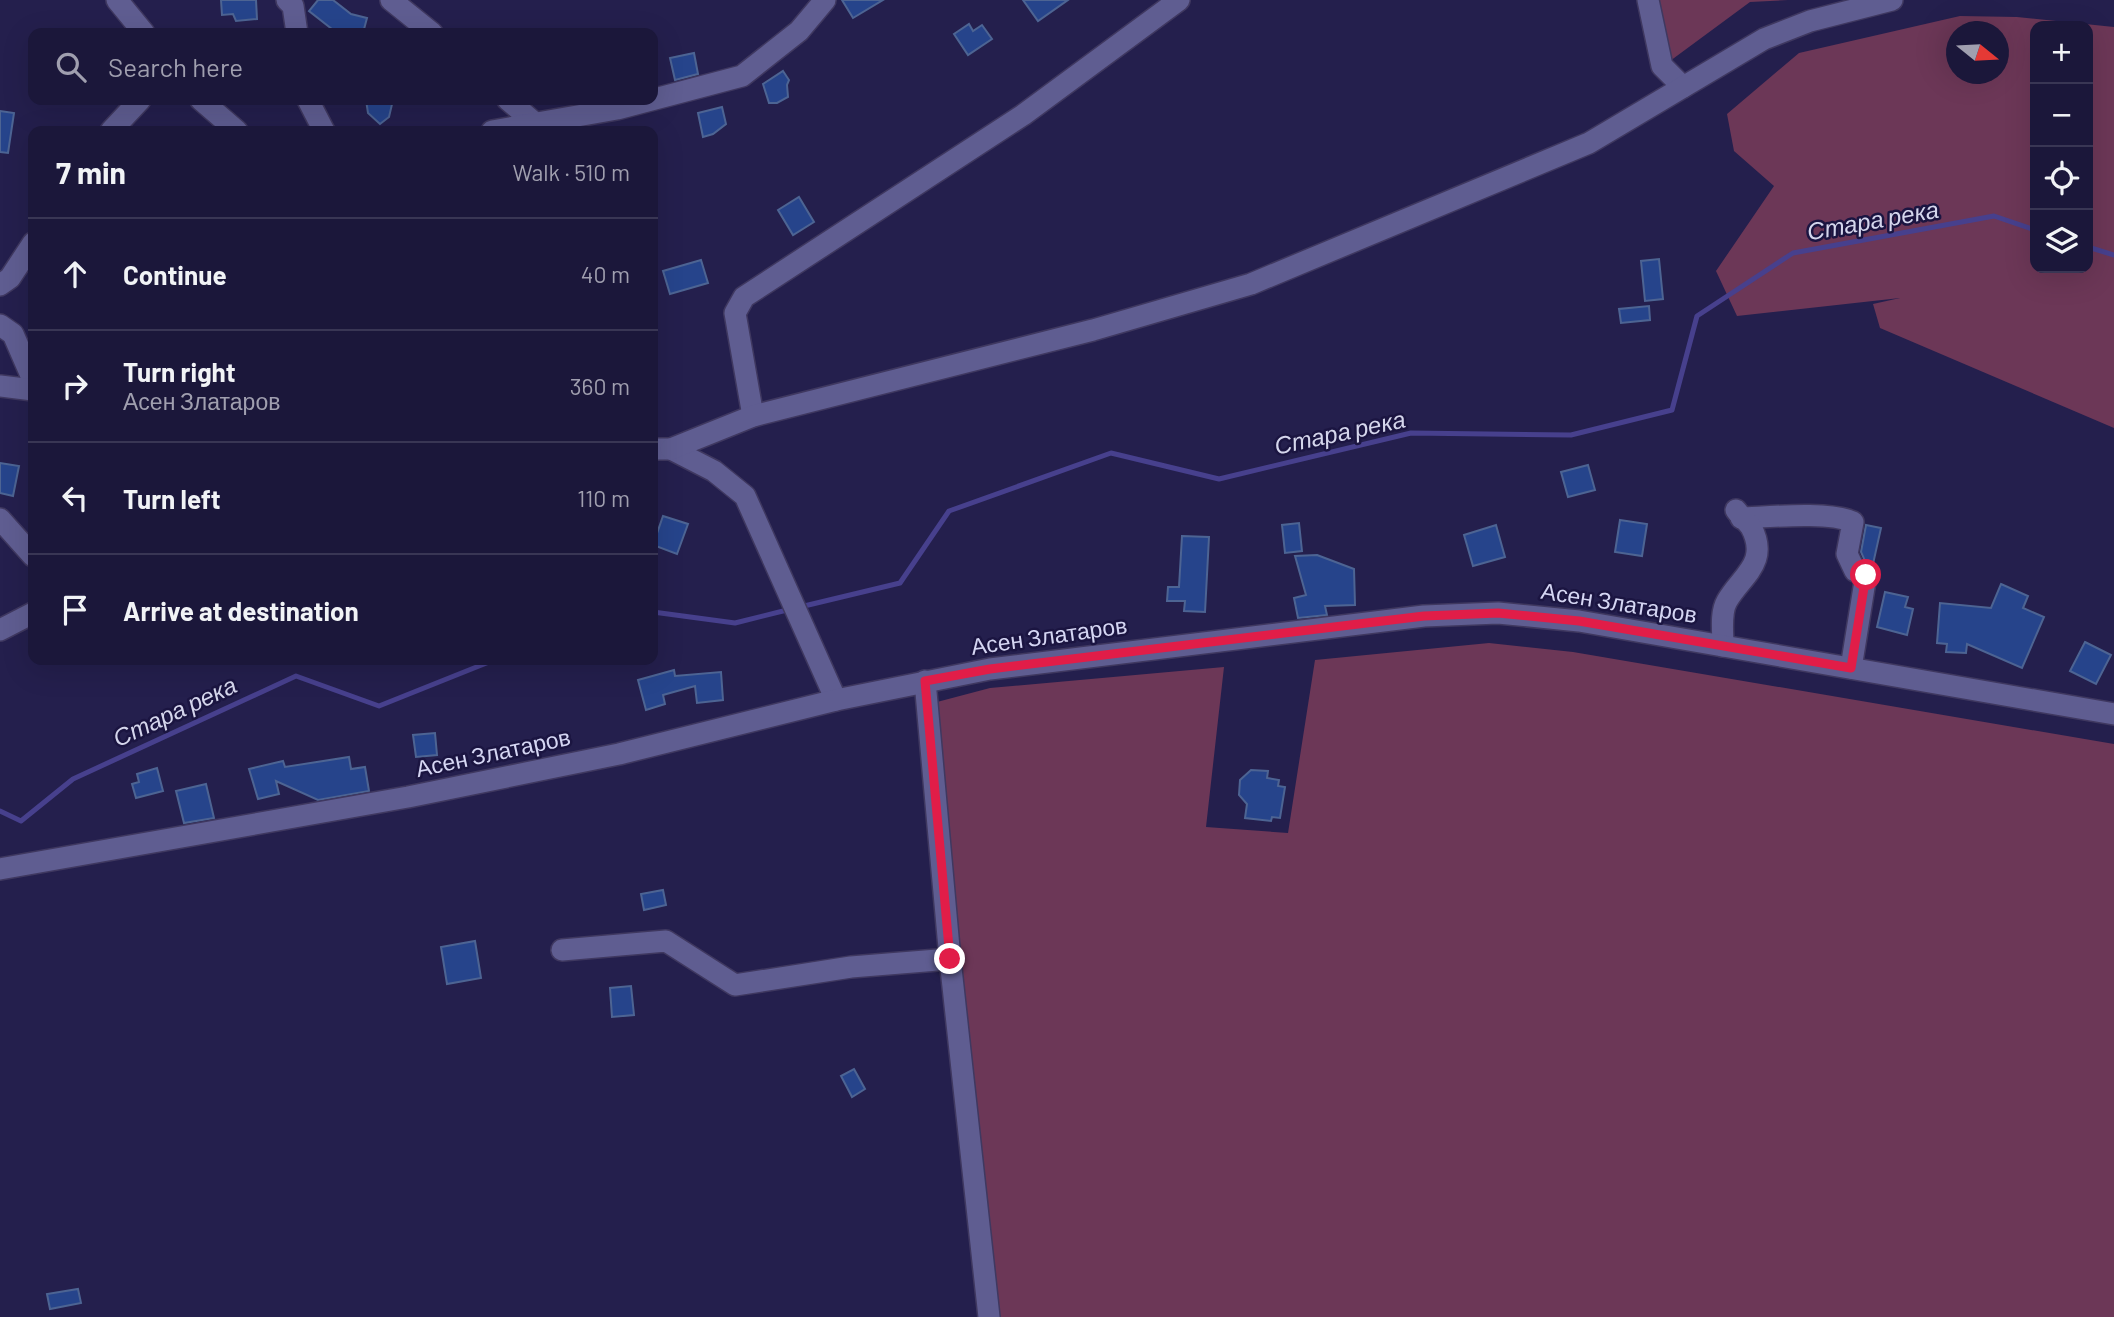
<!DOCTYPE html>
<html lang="en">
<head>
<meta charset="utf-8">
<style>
	body { margin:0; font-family:Barlow,sans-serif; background:#242042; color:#f1f3f6 }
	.controls { position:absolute; right:21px; top:21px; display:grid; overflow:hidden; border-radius:14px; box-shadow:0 7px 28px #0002 }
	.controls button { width:63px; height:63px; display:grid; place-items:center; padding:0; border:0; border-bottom:2px solid #393654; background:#1b173a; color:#f1f3f6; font:35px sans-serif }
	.compass { position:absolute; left:1946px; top:21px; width:63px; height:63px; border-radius:50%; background:#1b173a; box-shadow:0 7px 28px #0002; rotate:108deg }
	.stop { position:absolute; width:21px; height:21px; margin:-16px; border:5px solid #e11d48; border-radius:50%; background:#fff }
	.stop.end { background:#e11d48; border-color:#fff; box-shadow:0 2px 7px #0008 }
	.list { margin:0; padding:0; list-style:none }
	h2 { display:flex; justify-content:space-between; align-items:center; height:91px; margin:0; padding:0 28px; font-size:30px }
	h2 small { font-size:23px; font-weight:400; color:#a09faf }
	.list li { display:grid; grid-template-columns:46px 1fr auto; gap:21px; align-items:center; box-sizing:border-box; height:112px; padding:0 28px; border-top:2px solid #393654 }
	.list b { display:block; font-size:26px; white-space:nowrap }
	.list p { margin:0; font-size:23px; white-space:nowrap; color:#a09faf }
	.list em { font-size:23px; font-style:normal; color:#a09faf }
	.icon { flex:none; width:38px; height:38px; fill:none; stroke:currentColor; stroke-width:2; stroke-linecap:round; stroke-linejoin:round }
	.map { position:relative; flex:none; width:2114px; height:1317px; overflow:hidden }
	.search { position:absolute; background:#1b173a; box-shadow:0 7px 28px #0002; left:28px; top:28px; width:630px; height:77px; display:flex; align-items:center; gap:18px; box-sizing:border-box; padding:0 24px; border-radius:14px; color:#a09faf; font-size:26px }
	.panel { position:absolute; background:#1b173a; box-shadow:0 7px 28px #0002; left:28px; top:126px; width:630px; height:539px; border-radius:14px }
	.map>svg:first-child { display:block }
</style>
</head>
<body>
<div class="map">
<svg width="2114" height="1317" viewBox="0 0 2114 1317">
	<rect width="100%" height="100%" fill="#241f4d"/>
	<!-- green -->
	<g fill="#6c3757" fill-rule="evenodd">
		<path d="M1657 0H1788L1750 2 1670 61Z"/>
		<path d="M1960 16 2017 17 2114 27V428L1880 328 1873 304 1900 298 1737 316 1716 271 1774 186 1734 151 1727 114 1799 53ZM2035 26H2088V268H2035ZM1956 32H1998V74H1956Z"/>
		<path d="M1489 643 1573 652 2114 744V1317H995L937 702 990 688 1224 667 1206 827 1288 833 1315 660Z"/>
	</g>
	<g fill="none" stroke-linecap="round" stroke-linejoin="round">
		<!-- stream -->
		<g stroke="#47408d" stroke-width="5">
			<path d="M2088 247 2114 255"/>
			<path d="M800 607 900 583 949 511 1111 453 1219 479 1411 433 1571 435 1672 410 1697 316 1793 253 1994 216 2035 230"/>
			<path d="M653 612 735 623 791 609"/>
			<path d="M0 811 21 821 73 779 296 676 379 706 494 660"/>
		</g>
	</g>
	<!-- building -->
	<g fill="#26448b" stroke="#4d6493" stroke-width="2">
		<path d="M221 0H256L257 19 236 21 233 14 222 15Z"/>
		<path d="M318 0H333L351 14 367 18 363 33H337L309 11Z"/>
		<path d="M842 0H883L853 18Z"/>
		<path d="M1023 0H1068L1038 21Z"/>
		<path d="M969 24 973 31 982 25 992 39 968 55 954 34Z"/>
		<path d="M694 53 698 74 675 80 670 58Z"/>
		<path d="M783 71 789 80 787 85 788 97 777 103H769L763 84Z"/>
		<path d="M366 100H393L389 117 380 124 368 113Z"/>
		<path d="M722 107 726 124 713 134 703 137 698 113Z"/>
		<path d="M0 111 14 113 8 153 0 152Z"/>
		<path d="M799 197 814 222 793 235 778 210Z"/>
		<path d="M1659 259 1663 299 1645 301 1641 261Z"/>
		<path d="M701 260 708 283 670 294 663 271Z"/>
		<path d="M1649 306 1650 320 1621 323 1619 309Z"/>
		<path d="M0 463 19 466 13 496 0 493Z"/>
		<path d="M1588 465 1595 490 1568 497 1561 472Z"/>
		<path d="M663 516 688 524 677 554 653 545Z"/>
		<path d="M1620 520 1647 524 1642 556 1615 552Z"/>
		<path d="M1299 523 1302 551 1285 553 1282 525Z"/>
		<path d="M1496 525 1505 557 1473 566 1464 535Z"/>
		<path d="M1866 525 1881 528 1873 564 1865 561 1861 552Z"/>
		<path d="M1182 536 1209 537 1205 612 1184 611 1185 601H1167L1168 587H1179Z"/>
		<path d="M1317 555 1354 569 1355 605 1325 606 1327 615 1298 618 1294 598 1306 595 1295 556Z"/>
		<path d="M2001 584 2028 596 2023 608 2044 617 2022 668 1967 644 1966 653 1946 652 1947 644 1937 643 1940 603 1991 608Z"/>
		<path d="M1885 592 1908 597 1905 607 1913 609 1907 635 1877 627Z"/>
		<path d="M2085 642 2111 655 2096 684 2070 671Z"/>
		<path d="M674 670 675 676 721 672 723 700 697 703 695 686 663 695 665 704 646 710 638 680Z"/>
		<path d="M435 733 437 755 416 757 413 735Z"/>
		<path d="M349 757 351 769 365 767 369 791 318 800 276 781 279 794 258 799 249 769 283 761 285 767Z"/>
		<path d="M157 768 163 791 136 798 132 784 139 782 137 774Z"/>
		<path d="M1251 770 1268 771 1267 778 1279 780 1278 786 1285 787 1280 818 1272 817 1271 821 1245 818 1247 804 1239 795 1240 780Z"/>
		<path d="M206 784 214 818 184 823 176 791Z"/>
		<path d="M663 890 666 905 644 910 641 894Z"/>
		<path d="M475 941 481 978 447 984 441 947Z"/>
		<path d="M631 986 634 1015 612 1017 610 988Z"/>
		<path d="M854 1069 865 1089 852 1097 841 1076Z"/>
		<path d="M78 1289 81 1303 50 1309 47 1294Z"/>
	</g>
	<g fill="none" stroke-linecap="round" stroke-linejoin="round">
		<!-- minor casing -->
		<g stroke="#3f3860" stroke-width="24">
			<g id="minor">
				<path d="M117 0 144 33"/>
				<path d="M287 0 293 6 297 33"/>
				<path d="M391 0 432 33"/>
				<path d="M1648 0 1662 66 1683 87"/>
				<path d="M201 100 237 131"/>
				<path d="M308 100 324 131"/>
				<path d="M508 100 536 124"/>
				<path d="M111 131 140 100"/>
				<path d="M492 131 617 109 742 76 799 31 825 0"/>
				<path d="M0 285 10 278 33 243"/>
				<path d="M0 325 13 334 33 380"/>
				<path d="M0 386 33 390"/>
				<path d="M753 416 735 313 744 297 1023 115 1179 0"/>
				<path d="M653 449H671L714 471 745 496 836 700"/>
				<path d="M671 449 753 416 1093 330 1251 284 1589 143 1764 39 1810 21 1892 0"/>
				<path d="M1741 518C1769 517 1829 511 1853 522L1847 554 1855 571 1866 575 1851 668"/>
				<path d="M0 519 33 556"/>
				<path d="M0 630 33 613"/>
				<path d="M1723 646C1723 632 1720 613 1727 601 1741 576 1770 563 1751 527 1747 521 1740 516 1736 510"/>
				<path d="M925 681 950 959 989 1317"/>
				<path d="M0 869 408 797 619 754 836 700 990 669 1424 616 1498 613 1579 621 2114 714"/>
				<path d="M562 950 666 941 735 985 851 967 950 959"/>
			</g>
		</g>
		<!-- minor -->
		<use href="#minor" stroke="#5f5d91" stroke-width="21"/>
	</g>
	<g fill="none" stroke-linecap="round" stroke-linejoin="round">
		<!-- route -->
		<path stroke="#e11d48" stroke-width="9" d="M950 959 925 681 990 669 1424 616 1498 613 1579 621 1851 668 1866 575"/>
	</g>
	<g text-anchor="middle" stroke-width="5" stroke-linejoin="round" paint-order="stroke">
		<!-- street labels -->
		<g font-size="23" fill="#d5d6f3" stroke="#1b1541">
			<text transform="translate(1619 603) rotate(9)" y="8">Асен Златаров</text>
			<text transform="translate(1049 636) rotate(-8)" y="8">Асен Златаров</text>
			<text transform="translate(493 753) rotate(-12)" y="8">Асен Златаров</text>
		</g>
		<!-- water labels -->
		<g font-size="24" font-style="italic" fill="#d5d6ec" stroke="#1b1541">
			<text transform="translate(1873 221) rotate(-10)" y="8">Стара река</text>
			<text transform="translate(1340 433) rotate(-12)" y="8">Стара река</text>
			<text transform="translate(175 712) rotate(-25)" y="8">Стара река</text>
		</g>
	</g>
</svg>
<div class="controls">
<button>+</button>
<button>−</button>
<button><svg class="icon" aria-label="locate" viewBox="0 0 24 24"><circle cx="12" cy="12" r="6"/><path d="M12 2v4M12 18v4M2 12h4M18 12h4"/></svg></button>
<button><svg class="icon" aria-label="layers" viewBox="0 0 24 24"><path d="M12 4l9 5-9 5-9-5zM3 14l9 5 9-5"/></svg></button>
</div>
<svg class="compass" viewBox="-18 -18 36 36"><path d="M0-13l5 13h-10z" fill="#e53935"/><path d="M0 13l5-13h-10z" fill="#a09faf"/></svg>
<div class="stop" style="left:1866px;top:575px"></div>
<div class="stop end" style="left:950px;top:959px"></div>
<div class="search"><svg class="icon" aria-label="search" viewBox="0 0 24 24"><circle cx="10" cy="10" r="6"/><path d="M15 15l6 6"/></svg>Search here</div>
<section class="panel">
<h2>7 min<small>Walk · 510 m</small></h2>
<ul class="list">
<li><svg class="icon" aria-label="ahead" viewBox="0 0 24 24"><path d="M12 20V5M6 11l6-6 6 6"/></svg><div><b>Continue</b></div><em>40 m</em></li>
<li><svg class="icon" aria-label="right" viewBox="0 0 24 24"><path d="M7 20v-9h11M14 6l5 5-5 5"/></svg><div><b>Turn right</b><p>Асен Златаров</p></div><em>360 m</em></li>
<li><svg class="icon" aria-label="left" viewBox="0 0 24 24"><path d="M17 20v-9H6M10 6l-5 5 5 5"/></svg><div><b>Turn left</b></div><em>110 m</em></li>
<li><svg class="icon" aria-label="arrive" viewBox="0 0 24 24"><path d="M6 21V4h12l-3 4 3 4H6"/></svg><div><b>Arrive at destination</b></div></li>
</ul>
</section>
</div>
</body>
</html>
